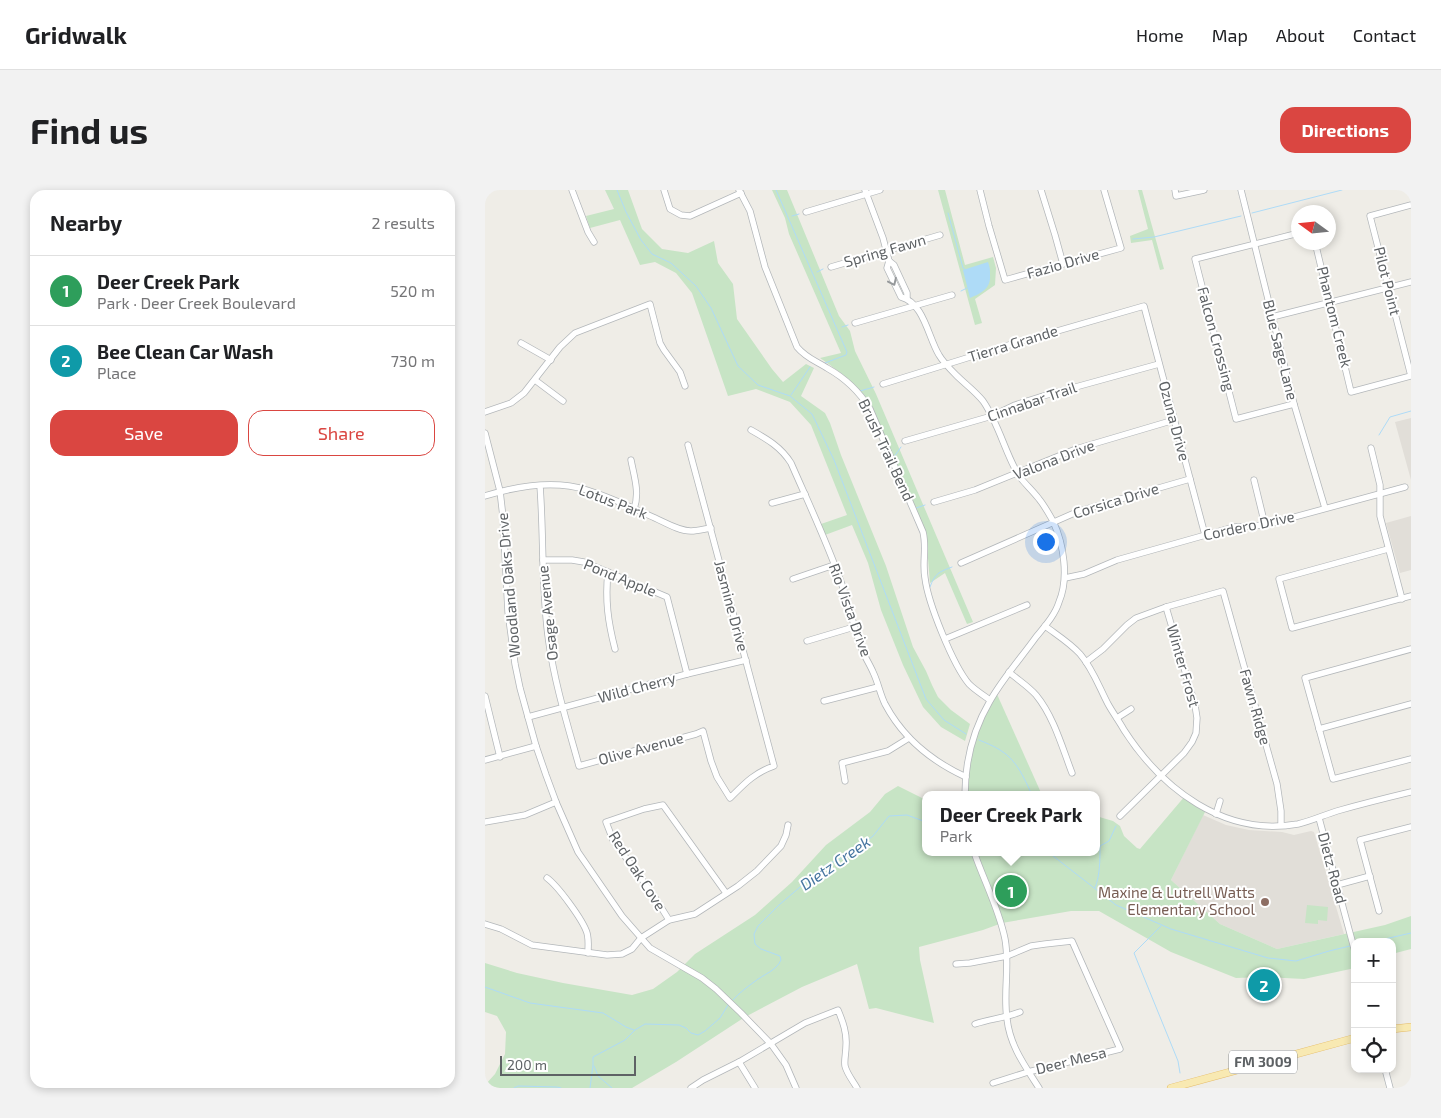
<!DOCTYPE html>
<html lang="en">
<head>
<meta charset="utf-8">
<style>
	body { margin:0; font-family:"Exo 2",sans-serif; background:#f2f2f2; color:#202124 }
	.controls { position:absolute; right:15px; bottom:15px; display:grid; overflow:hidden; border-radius:10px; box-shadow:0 2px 8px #0003 }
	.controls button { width:45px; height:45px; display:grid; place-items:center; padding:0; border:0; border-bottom:1px solid #e0e0e0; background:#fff; color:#202124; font:25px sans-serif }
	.compass { position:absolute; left:806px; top:15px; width:45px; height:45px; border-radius:50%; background:#fff; box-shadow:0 2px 8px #0003; rotate:285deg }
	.scale { position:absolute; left:15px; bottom:12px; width:136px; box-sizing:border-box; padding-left:5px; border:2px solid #5e6265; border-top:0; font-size:14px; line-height:18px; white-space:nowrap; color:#5e6265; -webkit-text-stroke:4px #fff; paint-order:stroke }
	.you { position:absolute; left:560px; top:351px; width:18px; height:18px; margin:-12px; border:4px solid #fff; border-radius:50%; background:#1a73e8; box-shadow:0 0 0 8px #1a73e833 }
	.badge { display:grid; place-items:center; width:32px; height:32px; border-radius:50%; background:#da4641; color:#fff; font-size:16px; font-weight:700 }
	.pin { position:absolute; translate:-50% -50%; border:2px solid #fff; box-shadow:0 1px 5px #0006 }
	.popup { position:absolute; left:437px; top:601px; width:178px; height:65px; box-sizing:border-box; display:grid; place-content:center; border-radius:10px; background:#fff; filter:drop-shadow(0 1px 4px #0005); font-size:16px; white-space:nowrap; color:#757577 }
	.popup b { font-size:19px; color:#202124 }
	.popup::after { content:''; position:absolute; left:50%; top:100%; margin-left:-10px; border:10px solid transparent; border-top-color:#fff }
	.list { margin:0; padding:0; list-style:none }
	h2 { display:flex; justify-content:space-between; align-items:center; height:65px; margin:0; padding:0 20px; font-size:21px }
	h2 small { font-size:16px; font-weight:400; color:#757577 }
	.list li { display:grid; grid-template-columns:32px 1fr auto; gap:15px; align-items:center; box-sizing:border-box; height:70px; padding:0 20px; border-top:1px solid #e0e0e0 }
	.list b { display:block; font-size:19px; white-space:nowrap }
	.list p { margin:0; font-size:16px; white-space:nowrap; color:#757577 }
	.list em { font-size:16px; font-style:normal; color:#757577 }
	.actions { display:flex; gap:10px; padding:15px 20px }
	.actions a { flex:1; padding:11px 0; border:1px solid #da4641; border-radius:15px; text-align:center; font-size:18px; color:#da4641 }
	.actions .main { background:#da4641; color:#fff }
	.icon { flex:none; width:28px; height:28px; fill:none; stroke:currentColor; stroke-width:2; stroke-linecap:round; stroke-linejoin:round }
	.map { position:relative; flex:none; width:926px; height:898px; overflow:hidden; border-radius:15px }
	header { display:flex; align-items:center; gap:30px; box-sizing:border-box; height:70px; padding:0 25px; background:#fff; border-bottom:1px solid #e0e0e0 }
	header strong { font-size:24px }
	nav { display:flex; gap:28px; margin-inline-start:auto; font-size:18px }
	.intro { display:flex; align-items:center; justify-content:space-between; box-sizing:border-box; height:120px; padding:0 30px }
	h1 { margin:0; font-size:35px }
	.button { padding:12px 22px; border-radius:15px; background:#da4641; color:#fff; font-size:18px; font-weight:700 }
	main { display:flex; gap:30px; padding:0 30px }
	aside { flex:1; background:#fff; border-radius:15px; box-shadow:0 2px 8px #0003 }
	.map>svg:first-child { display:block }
</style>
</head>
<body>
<header>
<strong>Gridwalk</strong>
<nav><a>Home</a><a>Map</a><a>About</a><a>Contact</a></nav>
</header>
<div class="intro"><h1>Find us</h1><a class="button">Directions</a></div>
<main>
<aside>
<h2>Nearby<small>2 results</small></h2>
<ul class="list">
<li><span class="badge" style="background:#2e9e5b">1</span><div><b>Deer Creek Park</b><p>Park · Deer Creek Boulevard</p></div><em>520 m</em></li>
<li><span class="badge" style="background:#0f9aa8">2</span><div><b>Bee Clean Car Wash</b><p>Place</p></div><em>730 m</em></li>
</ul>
<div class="actions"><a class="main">Save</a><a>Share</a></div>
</aside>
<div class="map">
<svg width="926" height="898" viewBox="0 0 926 898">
	<rect width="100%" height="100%" fill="#efede7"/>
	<!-- education -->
	<g fill="#e1ded8">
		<path d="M926 228V290L910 232Z"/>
		<path d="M926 326V380L915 383 901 333Z"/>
		<path d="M718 625 741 635 764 640 797 642 809 645 826 641 829 642 859 744 792 759 735 734 686 690Z"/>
	</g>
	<!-- green -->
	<g fill="#c7e4c5">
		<path d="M120 0H143L157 39 177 59 203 63 229 51 233 73 248 94 252 129 287 179 298 192 321 174 329 178 316 206 340 223 345 233 356 265 401 376 428 457 441 481 447 495 453 507 466 520 485 534 480 551 456 537 438 517 418 475 396 420 383 373 367 335 340 345 336 334 362 325 326 235 305 212 271 199 243 206 207 103 191 83 170 72 155 75 135 30 105 38 101 26 129 19Z"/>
		<path d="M287 0H302L354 126 365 141 370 161 391 204 488 432 482 434 460 383 445 393 441 343 382 209C366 190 355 182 335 168L356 163 304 44 300 28Z"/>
		<path d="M453 0H460L480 75 508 67 511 78 510 95 490 109 497 133 490 135Z"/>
		<path d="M653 0H657L679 79 675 80 667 50 646 53 645 46 663 39Z"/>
		<path d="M511 502 557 605H480L484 562Z"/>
		<path d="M413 596 441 610V662H611V626L628 631 635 636 639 646 652 658 655 659 700 606 721 620 686 690 735 734 792 759 900 735 926 726V759L907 764V752H870V778L819 789 779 787 751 788 686 762 614 721H586L517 733 498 740 434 757 435 770 449 833 391 818 384 819 372 774 317 797 260 827 191 872 147 898H0V895L10 884 20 864 21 842 12 826 0 822V773L32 783 78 793 147 805 168 799 192 782 210 764 270 725 307 692 341 655 385 622 400 604Z"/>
		<path d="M822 715 843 717 842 731 833 730V734L820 733Z"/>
	</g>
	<!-- water -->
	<path fill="#aedbf7" d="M503 72C505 77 505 80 505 85 506 98 497 103 485 108L478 80Z"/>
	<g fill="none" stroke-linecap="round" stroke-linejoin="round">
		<!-- stream -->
		<g stroke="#aedbf7" stroke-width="1">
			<path d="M132 0 141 22 156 50 167 64 186 73 211 96 226 118 253 176 273 195 305 206 327 224 349 270 441 509 459 530 481 544"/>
			<path d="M291 0 362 162 361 165 340 173"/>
			<path d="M463 23 478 78 481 80"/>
			<path d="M767 23 857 0"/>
			<path d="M307 26 314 24"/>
			<path d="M648 49 669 47 756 26"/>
			<path d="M332 82 338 79"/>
			<path d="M476 101 482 98"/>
			<path d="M357 137 363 135"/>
			<path d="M375 201 389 197"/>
			<path d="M306 205 325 177"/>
			<path d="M894 245 905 227 926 221"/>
			<path d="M409 267 416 257"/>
			<path d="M431 318 440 315"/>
			<path d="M445 397C450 383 454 382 467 377"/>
			<path d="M494 550C501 553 509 556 515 560 532 570 539 588 547 605"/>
			<path d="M563 662 631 715 686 739 783 768 811 771 844 761 865 756"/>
			<path d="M610 698C615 685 615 671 615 656L624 651 631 636"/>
			<path d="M676 736 649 763 693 871 695 883"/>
			<path d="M887 752 926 743"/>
			<path d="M0 797 45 813 118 823 141 837 149 840"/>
			<path d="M248 810C254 803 261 798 269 792 279 784 291 781 296 770L295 766 276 759 270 754 269 744 273 736 294 715 342 674 361 667 388 646 404 626 422 625 441 632"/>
			<path d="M109 876 113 886 127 898"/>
			<path d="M29 898 33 896 72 897 76 898"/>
			<path d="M105 898 108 875V867L140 850 150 840 160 834 194 835 201 838 206 843 213 845 220 841 235 828 243 815"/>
		</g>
		<!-- minor casing -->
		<g stroke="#b3b7ba" stroke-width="7">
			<g id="minor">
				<path d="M87 0 103 42 109 52"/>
				<path d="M179 0 185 19 196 25 205 26 256 3"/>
				<path d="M254 0 265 21 280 77 312 157C321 168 331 171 342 178 360 188 374 201 385 219L438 342C442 358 437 373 440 388 443 413 468 475 484 494 490 500 498 505 505 510"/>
				<path d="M380 0 398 48 404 71 409 75 422 103V108"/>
				<path d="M495 0 504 36 520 90 636 58 619 0"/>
				<path d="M556 0 570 45 578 74"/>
				<path d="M690 0 691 6 719 0"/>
				<path d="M756 0 809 214 840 318"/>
				<path d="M321 22 395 0"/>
				<path d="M830 52 866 202 926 186 885 26 926 15"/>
				<path d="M404 71 402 78 416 107C439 113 443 147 454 165 458 172 465 179 471 185 480 194 490 201 498 211 514 234 520 263 534 286 540 294 548 301 554 309 559 315 564 324 568 331 579 355 584 388 574 412 570 425 560 436 551 447 536 468 518 488 505 511 488 540 480 571 480 605"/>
				<path d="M346 77 455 45"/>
				<path d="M787 127 926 92"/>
				<path d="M370 133 467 105"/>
				<path d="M36 153 66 170"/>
				<path d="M50 190 78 211"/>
				<path d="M398 194 527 154 659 116 720 345"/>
				<path d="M809 214 751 229 710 69 814 43"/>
				<path d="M0 222 26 213 39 203 75 157 90 143 165 114 175 153 179 160 195 182 200 196"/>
				<path d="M266 240C282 249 296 257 306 273 323 312 342 352 356 392 364 415 369 439 378 462 381 469 385 475 388 482 393 492 395 504 400 514 418 548 446 571 481 587"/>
				<path d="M0 243 15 301 18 327 23 422 30 474 35 498 51 556 61 585 71 612 93 662 137 726 165 758 217 788 231 799 256 823 286 854 301 875 311 898"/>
				<path d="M420 251 507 226 530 215 558 206 674 174"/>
				<path d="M886 258 895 295V326L917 409"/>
				<path d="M146 270C149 286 155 303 149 319"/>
				<path d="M769 290 780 335"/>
				<path d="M55 296C59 348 56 401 64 453 70 495 83 536 94 576L211 544 218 541 226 571 232 587 245 608C260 593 269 583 289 576L203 255"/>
				<path d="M0 306C32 296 70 290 102 300 125 307 148 318 170 328 181 333 194 341 206 341 213 341 219 339 226 338"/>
				<path d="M449 312 490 300 591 259 689 230"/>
				<path d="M287 313 320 304"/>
				<path d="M903 359 794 389 807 438 926 406"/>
				<path d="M58 370H87L99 372 182 407 202 484"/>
				<path d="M476 373 594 321 705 289"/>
				<path d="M123 382C120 410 123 432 130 459"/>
				<path d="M580 388 599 384 632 370 749 337 780 335 920 297"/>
				<path d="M308 389 349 375"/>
				<path d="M560 436C572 445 585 453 595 464 608 479 614 497 623 514 628 523 634 531 639 540 677 599 739 647 813 634 826 631 839 625 852 621 877 614 901 608 926 602"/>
				<path d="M460 449 542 415"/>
				<path d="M322 451 369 437"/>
				<path d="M926 459 820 488 848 589 926 569"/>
				<path d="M601 472 618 459 642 435 651 428 681 417 738 401 792 594 796 621V635"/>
				<path d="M524 482C533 490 543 496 551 505 569 527 577 557 587 583"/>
				<path d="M0 506 15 567"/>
				<path d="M339 511 393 497"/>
				<path d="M43 527 202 484 261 470"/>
				<path d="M632 528 646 519"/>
				<path d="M834 539 926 514"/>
				<path d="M0 570 51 556"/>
				<path d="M360 591 357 573 403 561 424 548"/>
				<path d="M731 624 735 611"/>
				<path d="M635 626 699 563 707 552 711 543 712 528 710 515 681 417"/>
				<path d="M834 628 870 762"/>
				<path d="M0 632 40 625 71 612"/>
				<path d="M489 662C499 691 514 719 520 749 525 775 518 803 522 829 525 856 540 876 554 898"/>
				<path d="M62 688C73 696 98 730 102 743 104 750 103 757 103 763"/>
				<path d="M852 695 885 686"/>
				<path d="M894 721 875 650 926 637"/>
				<path d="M184 730 169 706 128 650 121 632 159 619 178 615 241 703"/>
				<path d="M0 734 16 739 47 755 122 765 137 764 147 759 156 748 184 730 210 724 253 696 272 681 296 656 301 645 303 635"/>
				<path d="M471 774 485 773 522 766 546 756 560 754 587 751 635 859 543 882 508 893"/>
				<path d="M490 834C505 829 520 828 535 822"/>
				<path d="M254 872 270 898"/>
				<path d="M900 879 905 898"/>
				<path d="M206 898 218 890 254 872 320 833 353 820C358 832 362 843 361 856 361 863 359 870 360 876 362 884 368 891 372 898"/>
			</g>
		</g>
		<!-- major casing -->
		<g stroke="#e5bc69" stroke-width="8">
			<g id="major">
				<path d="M907 839 926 837"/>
				<path d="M686 898 870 848"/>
			</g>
		</g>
		<!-- minor -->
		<use href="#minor" stroke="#fff" stroke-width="5.5"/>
		<!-- major -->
		<use href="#major" stroke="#f8e9b2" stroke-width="7"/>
	</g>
	<!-- one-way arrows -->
	<defs><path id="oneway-chevron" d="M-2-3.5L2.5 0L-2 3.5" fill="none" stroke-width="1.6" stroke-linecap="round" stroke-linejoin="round" transform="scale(1.25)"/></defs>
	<use stroke="#96999b" href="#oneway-chevron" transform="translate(408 92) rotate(65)"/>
	<!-- markers -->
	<circle fill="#8d6e63" stroke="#fff" stroke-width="2" cx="780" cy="712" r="5"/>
	<g text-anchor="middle" stroke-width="4" stroke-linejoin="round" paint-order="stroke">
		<!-- shield labels -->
		<rect fill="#fff" stroke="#8e9193" stroke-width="1" x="744" y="860.5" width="68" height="23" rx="4"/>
		<g font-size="14" font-weight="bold" fill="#5e6265">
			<text x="778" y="877">FM 3009</text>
		</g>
		<!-- street labels -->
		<g font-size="15" fill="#5e6265" stroke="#fff">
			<text transform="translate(400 61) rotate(-16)" y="5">Spring Fawn</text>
			<text transform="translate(578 74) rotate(-16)" y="5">Fazio Drive</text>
			<text transform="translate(902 91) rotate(76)" y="5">Pilot Point</text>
			<text transform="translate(849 127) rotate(76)" y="5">Phantom Creek</text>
			<text transform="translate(731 149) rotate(75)" y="5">Falcon Crossing</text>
			<text transform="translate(528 154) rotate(-17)" y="5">Tierra Grande</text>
			<text transform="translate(795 160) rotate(76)" y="5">Blue Sage Lane</text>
			<text transform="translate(547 212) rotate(-19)" y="5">Cinnabar Trail</text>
			<text transform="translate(689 231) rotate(75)" y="5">Ozuna Drive</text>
			<text transform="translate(401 260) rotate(65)" y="5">Brush Trail Bend</text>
			<text transform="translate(569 270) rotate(-21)" y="5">Valona Drive</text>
			<text transform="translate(631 311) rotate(-17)" y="5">Corsica Drive</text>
			<text transform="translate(128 312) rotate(21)" y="5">Lotus Park</text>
			<text transform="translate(764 336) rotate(-12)" y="5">Cordero Drive</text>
			<text transform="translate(135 388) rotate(22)" y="5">Pond Apple</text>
			<text transform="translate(24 395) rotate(-95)" y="5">Woodland Oaks Drive</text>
			<text transform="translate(246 416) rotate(75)" y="5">Jasmine Drive</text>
			<text transform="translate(365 420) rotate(70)" y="5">Rio Vista Drive</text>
			<text transform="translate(63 423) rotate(-96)" y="5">Osage Avenue</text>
			<text transform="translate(698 476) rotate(74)" y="5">Winter Frost</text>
			<text transform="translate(152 498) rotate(-15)" y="5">Wild Cherry</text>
			<text transform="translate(770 517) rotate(74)" y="5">Fawn Ridge</text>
			<text transform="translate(156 559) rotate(-15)" y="5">Olive Avenue</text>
			<text transform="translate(847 678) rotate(75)" y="5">Dietz Road</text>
			<text transform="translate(152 681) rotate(57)" y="5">Red Oak Cove</text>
			<text transform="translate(586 871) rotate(-14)" y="5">Deer Mesa</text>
		</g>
		<!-- education labels -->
		<g font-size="15" fill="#785e54" stroke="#fff" text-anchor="end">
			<text x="770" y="708">Maxine &amp; Lutrell Watts<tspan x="770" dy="17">Elementary School</tspan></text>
		</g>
		<!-- water labels -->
		<g font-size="16" font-style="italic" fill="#4877a1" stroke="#fff">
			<text transform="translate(350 673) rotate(-35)" y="6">Dietz Creek</text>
		</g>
	</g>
</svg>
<div class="controls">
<button>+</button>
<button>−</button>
<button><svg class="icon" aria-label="locate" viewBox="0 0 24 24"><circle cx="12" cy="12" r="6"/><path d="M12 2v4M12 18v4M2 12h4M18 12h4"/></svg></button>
</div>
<svg class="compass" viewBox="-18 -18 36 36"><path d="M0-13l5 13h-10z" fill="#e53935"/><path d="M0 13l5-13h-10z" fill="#757577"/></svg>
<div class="scale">200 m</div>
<div class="you"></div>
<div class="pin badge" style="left:526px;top:701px;background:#2e9e5b">1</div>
<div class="popup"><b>Deer Creek Park</b>Park</div>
<div class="pin badge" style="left:779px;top:795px;background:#0f9aa8">2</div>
</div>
</main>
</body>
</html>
